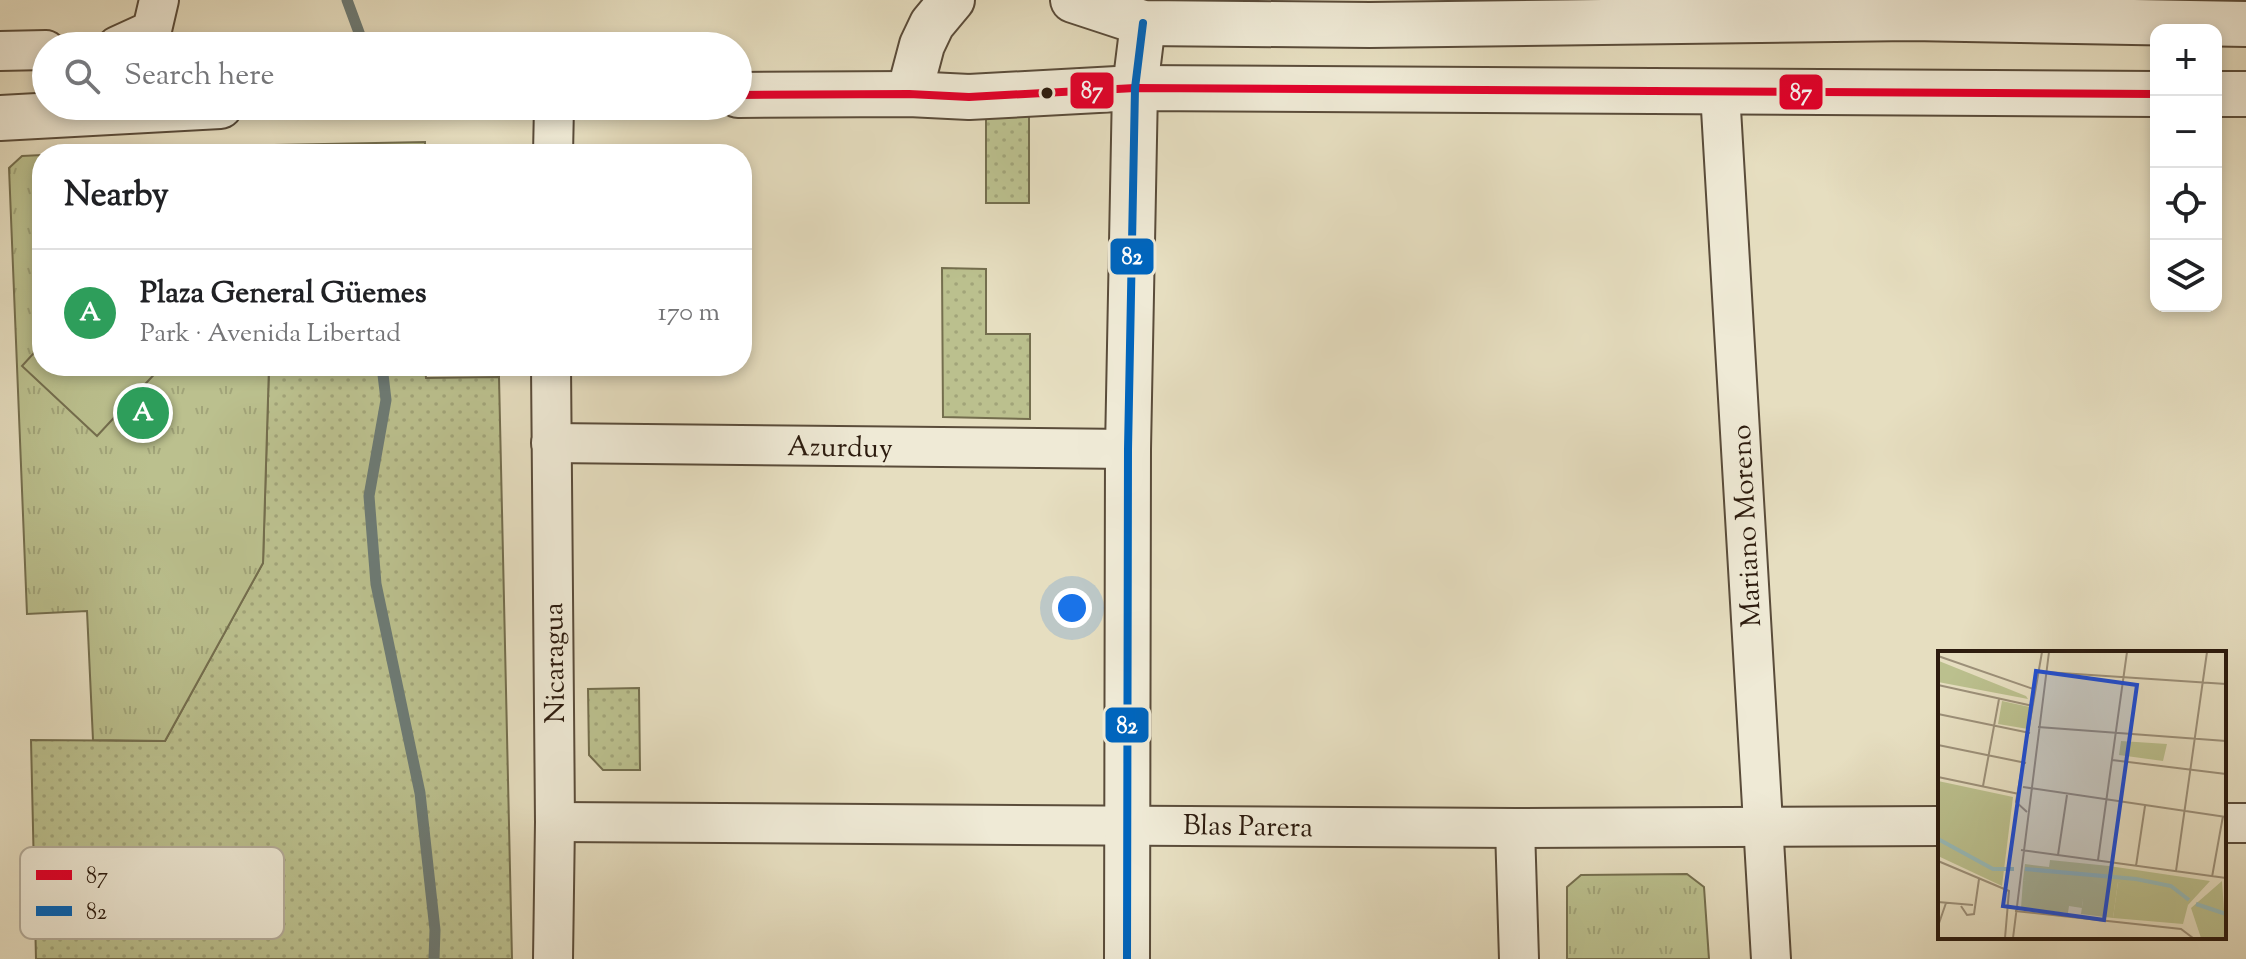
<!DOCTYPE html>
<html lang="en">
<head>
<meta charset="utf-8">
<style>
	body { margin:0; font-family:"Sorts Mill Goudy",serif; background:#f6f6f6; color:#202124 }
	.controls { position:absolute; right:24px; top:24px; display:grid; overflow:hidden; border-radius:16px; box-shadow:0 4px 12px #0003 }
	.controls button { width:72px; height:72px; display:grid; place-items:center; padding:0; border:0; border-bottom:2px solid #e0e0e0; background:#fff; color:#202124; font:40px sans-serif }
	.you { position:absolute; left:1072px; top:608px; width:28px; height:28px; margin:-20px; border:6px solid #fff; border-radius:50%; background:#1a73e8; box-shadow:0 0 0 12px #1a73e833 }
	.badge { display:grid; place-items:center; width:52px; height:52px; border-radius:50%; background:#d93025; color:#fff; font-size:26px; font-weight:700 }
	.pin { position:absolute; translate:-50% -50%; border:4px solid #fff; box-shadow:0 2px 8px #0006 }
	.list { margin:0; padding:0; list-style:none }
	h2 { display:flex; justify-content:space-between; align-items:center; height:104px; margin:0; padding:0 32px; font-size:34px }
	h2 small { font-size:26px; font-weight:400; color:#757577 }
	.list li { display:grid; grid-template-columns:52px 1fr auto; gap:24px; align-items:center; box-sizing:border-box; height:128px; padding:0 32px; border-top:2px solid #e0e0e0 }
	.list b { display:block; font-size:30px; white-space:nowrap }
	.list p { margin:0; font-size:26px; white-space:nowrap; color:#757577 }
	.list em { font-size:26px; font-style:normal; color:#757577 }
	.icon { flex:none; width:44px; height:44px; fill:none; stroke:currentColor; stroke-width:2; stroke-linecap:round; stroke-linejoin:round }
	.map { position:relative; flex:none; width:2246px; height:959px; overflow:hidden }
	.search { position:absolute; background:#fff; box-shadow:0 4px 12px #0003; left:32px; top:32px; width:720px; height:88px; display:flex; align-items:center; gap:20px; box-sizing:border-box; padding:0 28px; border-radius:44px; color:#757577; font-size:30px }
	.panel { position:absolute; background:#fff; box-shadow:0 4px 12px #0003; left:32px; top:144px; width:720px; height:232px; border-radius:32px }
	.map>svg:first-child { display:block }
</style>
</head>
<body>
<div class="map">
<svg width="2246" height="959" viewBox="0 0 2246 959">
	<defs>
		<pattern id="grass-dots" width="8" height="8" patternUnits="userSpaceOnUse" patternTransform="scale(2)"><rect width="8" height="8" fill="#bbc08e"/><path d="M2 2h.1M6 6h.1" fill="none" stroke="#a1a479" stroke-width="1.8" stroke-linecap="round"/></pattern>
		<pattern id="park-tufts" width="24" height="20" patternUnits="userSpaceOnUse" patternTransform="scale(2)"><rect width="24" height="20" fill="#bbc08e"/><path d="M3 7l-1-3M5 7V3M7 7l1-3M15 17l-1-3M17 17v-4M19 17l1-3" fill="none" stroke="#a1a479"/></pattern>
	</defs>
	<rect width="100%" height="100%" fill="#e6dec0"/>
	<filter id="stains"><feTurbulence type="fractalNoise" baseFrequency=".0025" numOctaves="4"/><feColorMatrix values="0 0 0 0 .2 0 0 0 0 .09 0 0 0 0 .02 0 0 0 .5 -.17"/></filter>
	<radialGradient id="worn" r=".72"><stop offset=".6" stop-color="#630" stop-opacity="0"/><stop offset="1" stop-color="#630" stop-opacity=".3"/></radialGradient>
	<!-- grass -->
	<g fill="url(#grass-dots)" stroke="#746e4e" stroke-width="2">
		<path d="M1029 112V203H986V113Z"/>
		<path d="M425 142V154H275V145Z"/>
		<path d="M942 268 986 269V334H1030V419L943 417Z"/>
		<path d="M269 366H425L426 378 499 377 512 959H36L31 740 165 741 263 563Z"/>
		<path d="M639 688 640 770H603L589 755 588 689Z"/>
	</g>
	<!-- park -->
	<g fill="url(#park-tufts)" stroke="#746e4e" stroke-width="2">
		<path d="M275 145V154H76Z"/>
		<path d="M42 155V366H269L263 563 165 741 93 740 87 611 27 614 9 168 22 156Z"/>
		<path d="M1687 874 1704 887 1709 959H1567V887L1581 875Z"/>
	</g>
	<!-- pitch -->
	<path fill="#bbc08e" stroke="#746e4e" stroke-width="2" d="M42 344V366H162L97 436 22 366Z"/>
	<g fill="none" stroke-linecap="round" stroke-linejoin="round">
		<!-- stream -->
		<g stroke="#6d7b75" stroke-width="11">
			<path d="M347 0 364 46"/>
			<path d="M382 366 386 400 369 496 376 584 420 793 435 930 434 959"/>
		</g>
		<!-- minor casing -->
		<g stroke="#5a4c3a" stroke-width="42">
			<g id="minor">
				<path d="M117 46 152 30 159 0"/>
				<path d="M0 51 46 50"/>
				<path d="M1720 92 1771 959"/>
				<path d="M553 154 554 106"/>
				<path d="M551 366 555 822 553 959"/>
				<path d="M551 443 1128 449"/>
				<path d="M555 822 1515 828 1940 826"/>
				<path d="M2224 823H2246"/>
				<path d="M1515 828 1519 959"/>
			</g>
		</g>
		<!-- tertiary casing -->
		<g stroke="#5a4c3a" stroke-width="48">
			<g id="tertiary">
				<path d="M1073 0 1143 23 1370 25 1911 18 2246 24"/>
				<path d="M909 94 922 45 932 24 952 0"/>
				<path d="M2216 94H2246"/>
				<path d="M738 95 909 94 969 97 1135 88 2156 94"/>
				<path d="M0 118 220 106"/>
				<path d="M1127 959 1128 449 1135 88 1143 23"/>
			</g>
		</g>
		<!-- minor -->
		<use href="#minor" stroke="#efead6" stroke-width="38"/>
		<!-- tertiary -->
		<use href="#tertiary" stroke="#efead6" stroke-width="44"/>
		<!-- bus-1 casing -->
		<g stroke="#efead6" stroke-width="14">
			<path id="bus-1" d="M738 95 909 94 969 97 1135 88 2156 94"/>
		</g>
		<!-- bus-2 casing -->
		<g stroke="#efead6" stroke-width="14">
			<path id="bus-2" d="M1127 959 1128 449 1135 88 1143 23"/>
		</g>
		<!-- bus-1 -->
		<use href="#bus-1" stroke="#e4002b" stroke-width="8"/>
		<!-- bus-2 -->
		<use href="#bus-2" stroke="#0065bd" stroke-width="8"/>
	</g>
	<!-- markers -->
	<circle fill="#2c1b0e" stroke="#efead6" stroke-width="3" cx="1047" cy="93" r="7"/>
	<g text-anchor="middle" stroke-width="6" stroke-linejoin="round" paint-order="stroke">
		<!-- street labels -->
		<g font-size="28" fill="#2c1b0e" stroke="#efead6">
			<text transform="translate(840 446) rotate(1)" y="10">Azurduy</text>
			<text transform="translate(1745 526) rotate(-93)" y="10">Mariano Moreno</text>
			<text transform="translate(553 663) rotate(-91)" y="10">Nicaragua</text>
			<text transform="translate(1248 825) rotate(1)" y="10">Blas Parera</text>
		</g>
	</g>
	<!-- overview -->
	<g transform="translate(1938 651)">
		<rect width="288" height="288" fill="#e6dec0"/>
		<path d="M112 209 171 215 272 230 250 254 180 231 175 267 143 263 145 249 85 229 87 213 111 216ZM284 230 288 287H263L253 257Z" fill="#bbc08e"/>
		<path d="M1 10 88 45 90 48 0 31ZM64 50 92 56 90 78 60 73ZM183 90 229 93 225 110 181 104ZM0 130 75 146 64 235 0 205ZM85 229 128 236 145 249 144 257 131 255 130 262 83 257Z" fill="#bbc08e"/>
		<path d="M15 138 69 149 65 182 9 171ZM180 231 233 238 250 254 245 273 175 267Z" fill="#bbc08e"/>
		<path fill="none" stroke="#98bbb9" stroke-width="4" d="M0 188 55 218H76M87 218 198 228 233 235 251 249M258 253 288 263"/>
		<path fill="none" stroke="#9c9079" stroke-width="2" d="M0 5 98 39M108 21 288 33M0 34 95 55M0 63 92 82M100 76 288 90M0 94 88 112M174 109 288 123M0 126 81 143M45 135 61 48M85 136 288 166M89 161 78 151 104 1M83 199 288 227M120 204 129 144M160 209 189 1M0 210 71 240 67 287M198 215 207 155M238 220 269 1M274 226 285 165M0 251 35 254M23 255 29 264 36 263 41 228M77 260 243 278 255 287M0 275 8 252M75 287 111 1"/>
		<path fill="#1d4ed8" fill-opacity="0.15" stroke="#1d4ed8" stroke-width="4" d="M98 20 199 34 166 269 65 255Z"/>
		<rect width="288" height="288" fill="none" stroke="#2c1b0e" stroke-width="4"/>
	</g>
	<!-- legend -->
	<rect x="20" y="847" width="264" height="92" rx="12" fill="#efead6" stroke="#b4ac9a" stroke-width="2"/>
	<rect x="36" y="870" width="36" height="10" fill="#e4002b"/>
	<rect x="36" y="906" width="36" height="10" fill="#0065bd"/>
	<g font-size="22" fill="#2c1b0e">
		<text x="86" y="883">87</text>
		<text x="86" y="919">82</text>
	</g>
	<g stroke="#efead6" stroke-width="3">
		<rect x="1069" y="71" width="46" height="39" rx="8" fill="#e4002b"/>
		<rect x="1778" y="73" width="46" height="38" rx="8" fill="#e4002b"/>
		<rect x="1109" y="237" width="46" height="39" rx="8" fill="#0065bd"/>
		<rect x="1104" y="706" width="46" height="38" rx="8" fill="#0065bd"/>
	</g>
	<g font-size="22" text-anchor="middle" font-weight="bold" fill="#fff">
		<text x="1092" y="98">87</text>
		<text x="1801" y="100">87</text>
		<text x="1132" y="264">82</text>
		<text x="1127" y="733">82</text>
	</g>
	<rect width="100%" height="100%" filter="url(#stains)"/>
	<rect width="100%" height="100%" fill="url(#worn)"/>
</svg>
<div class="controls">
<button>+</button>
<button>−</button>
<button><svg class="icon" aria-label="locate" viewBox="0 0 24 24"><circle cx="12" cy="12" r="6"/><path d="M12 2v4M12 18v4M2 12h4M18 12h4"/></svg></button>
<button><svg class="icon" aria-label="layers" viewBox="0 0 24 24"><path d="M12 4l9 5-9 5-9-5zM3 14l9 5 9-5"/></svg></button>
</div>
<div class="you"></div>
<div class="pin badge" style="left:143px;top:413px;background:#2e9e5b">A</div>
<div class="search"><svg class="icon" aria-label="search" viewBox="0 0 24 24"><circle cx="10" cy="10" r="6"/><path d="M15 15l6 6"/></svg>Search here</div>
<section class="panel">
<h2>Nearby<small></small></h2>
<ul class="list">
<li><span class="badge" style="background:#2e9e5b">A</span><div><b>Plaza General Güemes</b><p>Park · Avenida Libertad</p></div><em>170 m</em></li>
</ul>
</section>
</div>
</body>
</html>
